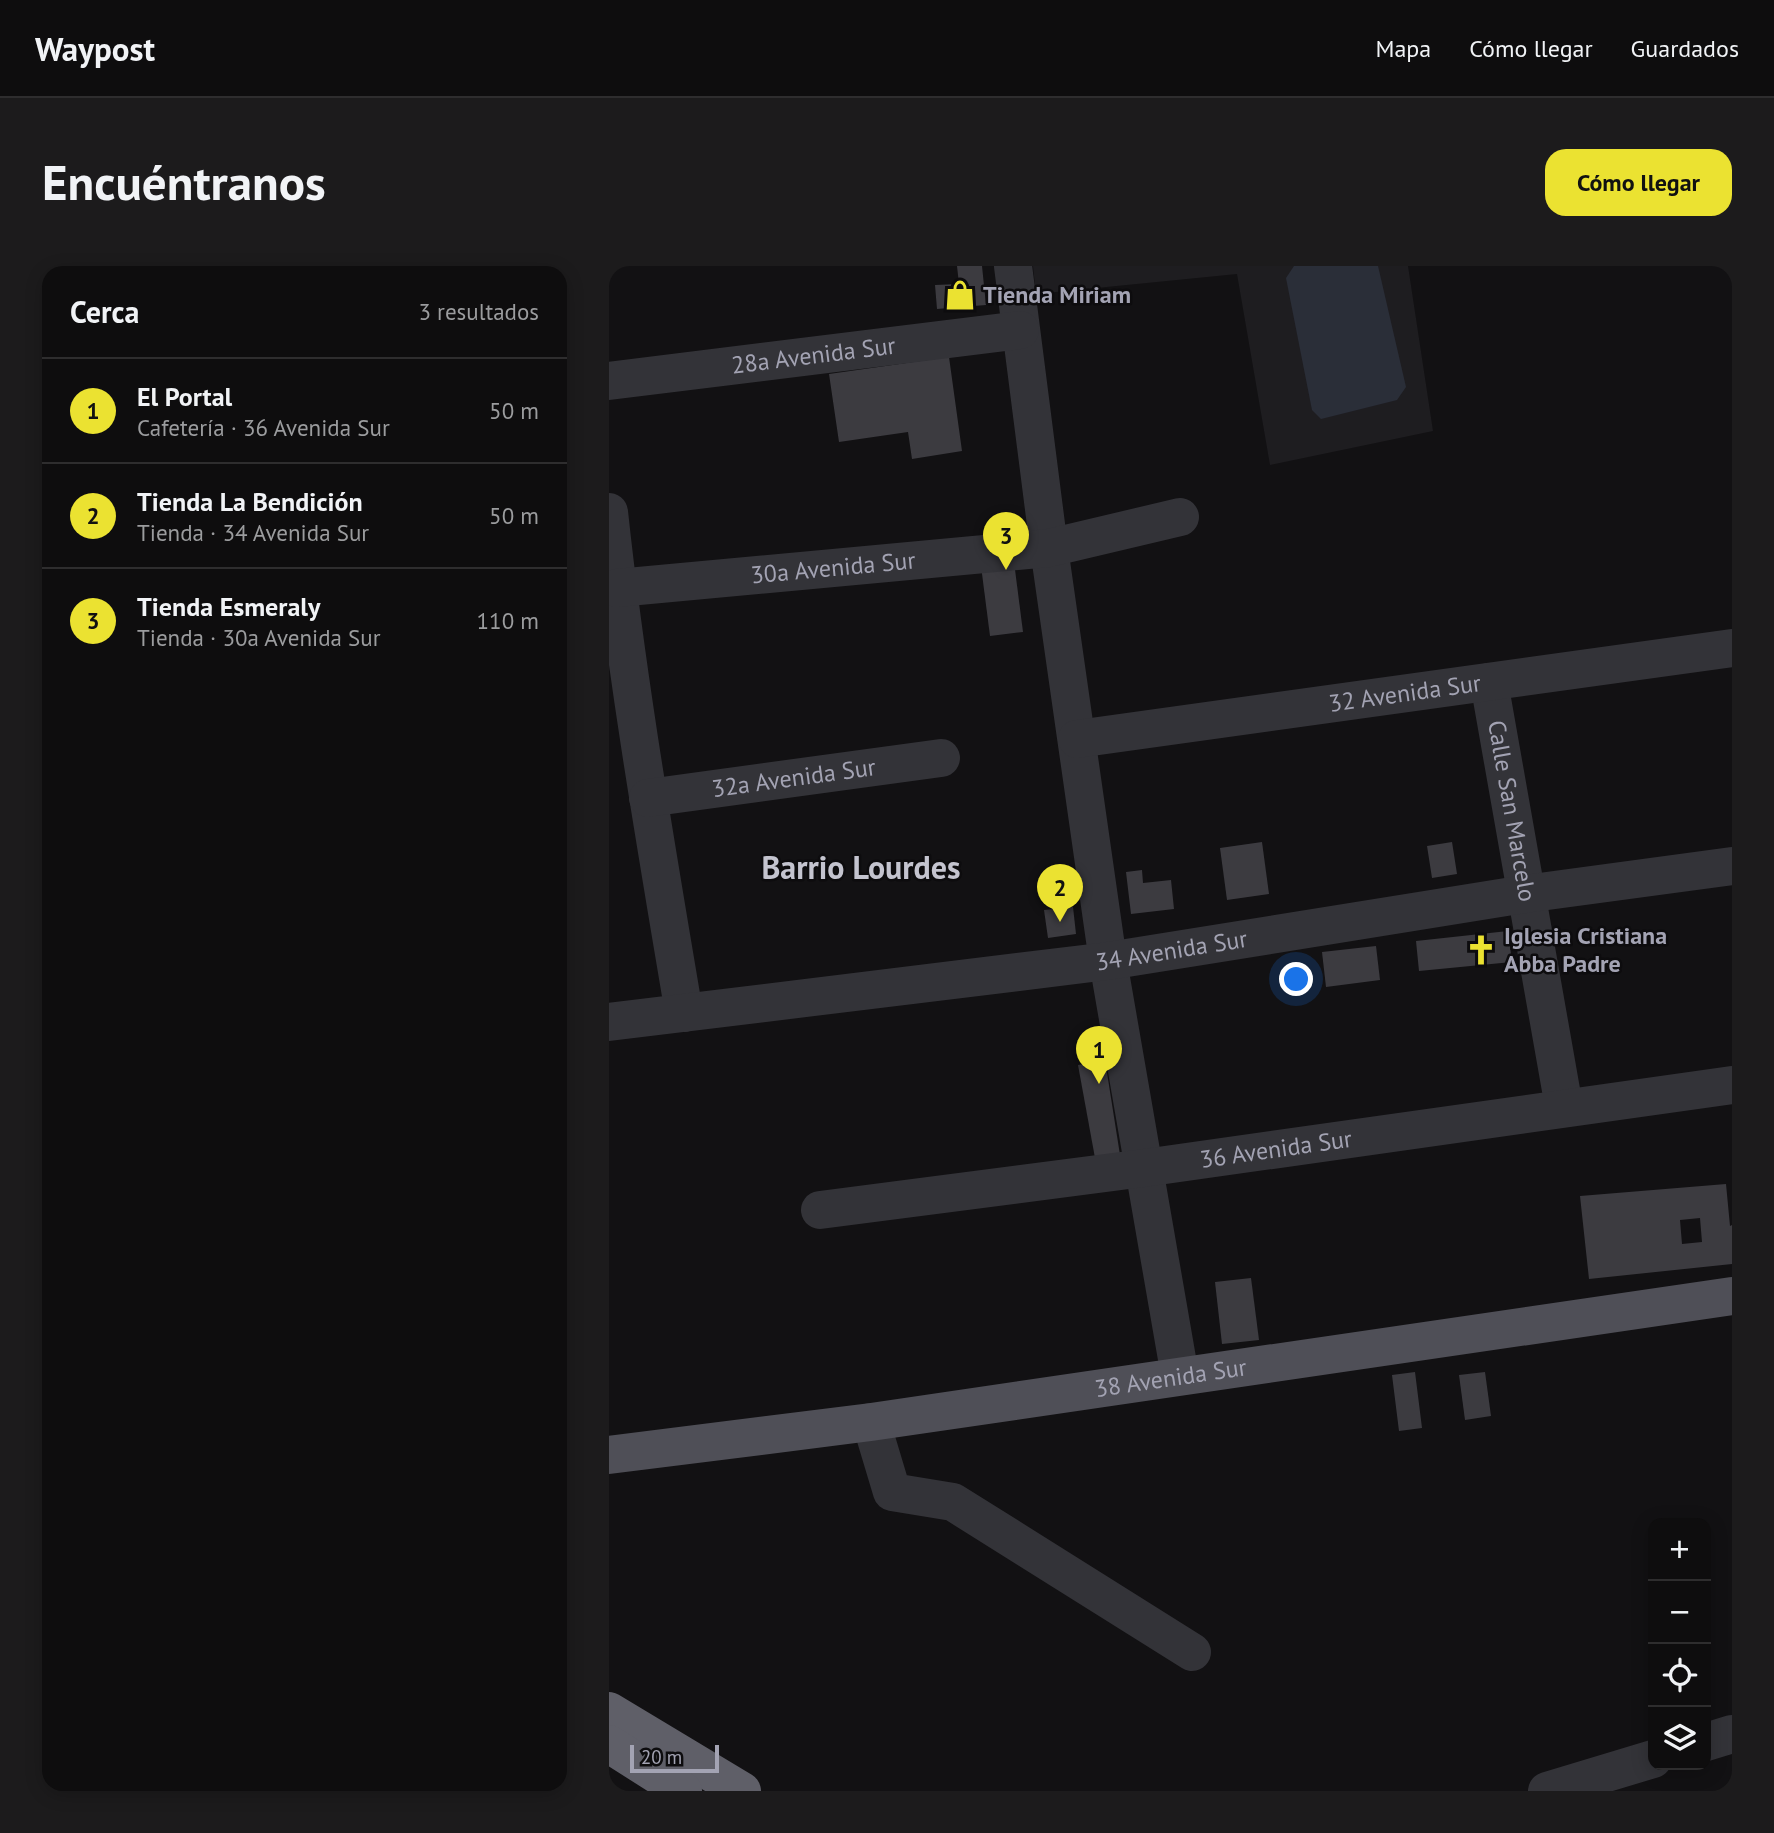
<!DOCTYPE html>
<html lang="es">
<head>
<meta charset="utf-8">
<style>
	body { margin:0; font-family:"PT Sans",sans-serif; background:#1c1b1c; color:#f1f3f6 }
	.controls { position:absolute; right:21px; bottom:21px; display:grid; overflow:hidden; border-radius:14px; box-shadow:0 4px 18px #0003 }
	.controls button { width:63px; height:63px; display:grid; place-items:center; padding:0; border:0; border-bottom:2px solid #2e2d2e; background:#0e0d0e; color:#f1f3f6; font:35px sans-serif }
	.scale { position:absolute; left:21px; bottom:18px; width:89px; box-sizing:border-box; padding-left:7px; border:4px solid #a3a3b3; border-top:0; font-size:19px; line-height:24px; white-space:nowrap; color:#a3a3b3; -webkit-text-stroke:5px #0d0c0e; paint-order:stroke }
	.you { position:absolute; left:688px; top:714px; width:24px; height:24px; margin:-18px; border:5px solid #fff; border-radius:50%; background:#1a73e8; box-shadow:0 0 0 10px #1a73e833 }
	.badge { display:grid; place-items:center; width:46px; height:46px; border-radius:50%; background:#ebe231; color:#111; font-size:23px; font-weight:700 }
	.pin { position:absolute; translate:-50% -58px; filter:drop-shadow(0 2px 4px #0008) }
	.pin::after { content:''; position:absolute; top:37px; width:24px; height:21px; background:inherit; clip-path:polygon(0 0,100% 0,50% 100%) }
	.list { margin:0; padding:0; list-style:none }
	h2 { display:flex; justify-content:space-between; align-items:center; height:91px; margin:0; padding:0 28px; font-size:30px }
	h2 small { font-size:23px; font-weight:400; color:#9b9c9e }
	.list li { display:grid; grid-template-columns:46px 1fr auto; gap:21px; align-items:center; box-sizing:border-box; height:105px; padding:0 28px; border-top:2px solid #2e2d2e }
	.list b { display:block; font-size:26px; white-space:nowrap }
	.list p { margin:0; font-size:23px; white-space:nowrap; color:#9b9c9e }
	.list em { font-size:23px; font-style:normal; color:#9b9c9e }
	.icon { flex:none; width:38px; height:38px; fill:none; stroke:currentColor; stroke-width:2; stroke-linecap:round; stroke-linejoin:round }
	.map { position:relative; flex:none; width:1123px; height:1525px; overflow:hidden; border-radius:21px }
	header { display:flex; align-items:center; gap:42px; box-sizing:border-box; height:98px; padding:0 35px; background:#0e0d0e; border-bottom:2px solid #2e2d2e }
	header strong { font-size:33px }
	nav { display:flex; gap:38px; margin-inline-start:auto; font-size:24px }
	.intro { display:flex; align-items:center; justify-content:space-between; box-sizing:border-box; height:168px; padding:0 42px }
	h1 { margin:0; font-size:49px }
	.button { padding:18px 32px; border-radius:21px; background:#ebe231; color:#111; font-size:24px; font-weight:700 }
	main { display:flex; gap:42px; padding:0 42px }
	aside { flex:1; background:#0e0d0e; border-radius:21px; box-shadow:0 4px 18px #0003 }
	.map>svg:first-child { display:block }
</style>
</head>
<body>
<header>
<strong>Waypost</strong>
<nav><a>Mapa</a><a>Cómo llegar</a><a>Guardados</a></nav>
</header>
<div class="intro"><h1>Encuéntranos</h1><a class="button">Cómo llegar</a></div>
<main>
<aside>
<h2>Cerca<small>3 resultados</small></h2>
<ul class="list">
<li><span class="badge">1</span><div><b>El Portal</b><p>Cafetería · 36 Avenida Sur</p></div><em>50 m</em></li>
<li><span class="badge">2</span><div><b>Tienda La Bendición</b><p>Tienda · 34 Avenida Sur</p></div><em>50 m</em></li>
<li><span class="badge">3</span><div><b>Tienda Esmeraly</b><p>Tienda · 30a Avenida Sur</p></div><em>110 m</em></li>
</ul>
</aside>
<div class="map">
<svg width="1123" height="1525" viewBox="0 0 1123 1525">
	<rect width="100%" height="100%" fill="#121113"/>
	<!-- built -->
	<path fill="#1e1d20" d="M424 0H799L824 165 661 199 628 8 427 28Z"/>
	<!-- water -->
	<path fill="#2a2e38" d="M685 0H769L797 121 788 134 712 153 703 144 677 12Z"/>
	<!-- building -->
	<g fill="#3c3b40" fill-rule="evenodd">
		<path d="M348 0H373L377 39 328 43 326 19 350 18Z"/>
		<path d="M340 91 353 185 303 193 299 166 230 176 220 108Z"/>
		<path d="M405 296 414 366 381 370 372 300Z"/>
		<path d="M653 576 660 628 618 634 611 582Z"/>
		<path d="M843 576 848 608 823 612 818 580Z"/>
		<path d="M533 604 534 617 562 614 565 643 522 648 517 606Z"/>
		<path d="M464 641 467 668 439 672 435 644Z"/>
		<path d="M899 665 903 696 810 705 807 675Z"/>
		<path d="M767 680 771 714 717 721 713 686Z"/>
		<path d="M496 794 511 889 486 892 469 799Z"/>
		<path d="M1117 918 1121 960 1123 959V998L980 1013 971 930ZM1091 952 1093 976 1073 978 1071 954Z"/>
		<path d="M642 1012 650 1074 613 1078 606 1016Z"/>
		<path d="M806 1106 813 1162 790 1165 783 1109Z"/>
		<path d="M876 1106 882 1150 856 1154 850 1109Z"/>
	</g>
	<g fill="none" stroke-linecap="round" stroke-linejoin="round">
		<!-- minor -->
		<g stroke="#333338" stroke-width="38">
			<path d="M404 0 440 282 499 695 571 1110"/>
			<path id="s1" d="M0 115 411 64"/>
			<path d="M0 246C18 414 47 580 75 747"/>
			<path id="s2" d="M8 322 440 282 571 251"/>
			<path id="s3" d="M880 416 955 841"/>
			<path id="s4" d="M468 473 1123 382"/>
			<path id="s5" d="M39 532 332 492"/>
			<path id="s6" d="M0 756 499 695 916 628 1123 600"/>
			<path id="s7" d="M211 944 535 902 1123 819"/>
			<path d="M262 1156 283 1226 344 1236 583 1386"/>
			<path d="M1097 1476 1123 1468"/>
			<path d="M938 1525 1044 1493"/>
		</g>
		<!-- major -->
		<path stroke="#4f4f57" stroke-width="38" id="s8" d="M0 1189 262 1156 1123 1030"/>
		<!-- highway -->
		<g stroke="#5f5f68" stroke-width="38">
			<path d="M0 1445 133 1525"/>
			<path d="M0 1478 74 1525"/>
		</g>
	</g>
	<!-- icons -->
	<defs>
		<g id="shop-bare" transform="scale(2.415)"><path d="M-5-2.5h2.3a2.7 3.5 0 0 1 5.4 0H5L5.5 6h-11ZM-1.5-2.5h3a1.5 2.3 0 0 0-3 0Z" fill="#ebe231" stroke="#0d0c0e" stroke-width="2.5" paint-order="stroke"/></g>
		<g id="church-bare" transform="scale(2.415)"><path d="M-1.2-6h2.4v3.5h3.3v2.4h-3.3V6h-2.4V-.1h-3.3v-2.4h3.3Z" fill="#ebe231" stroke="#0d0c0e" stroke-width="2.5" paint-order="stroke"/></g>
	</defs>
	<g fill-rule="evenodd">
		<use href="#shop-bare" x="351" y="29"/>
		<use href="#church-bare" x="872" y="684"/>
	</g>
	<g text-anchor="middle" stroke-width="5" stroke-linejoin="round" paint-order="stroke">
		<!-- poi labels -->
		<g font-size="24" font-weight="bold" fill="#a3a3b3" stroke="#0d0c0e" text-anchor="start">
			<text x="374" y="37">Tienda Miriam</text>
			<text x="895" y="678">Iglesia Cristiana<tspan x="895" dy="28">Abba Padre</tspan></text>
		</g>
		<!-- street labels -->
		<g font-size="24" fill="#a3a3b3" stroke="#0d0c0e">
			<text dy="8" stroke="none"><textPath href="#s1" startOffset="206">28a Avenida Sur</textPath></text>
			<text dy="8" stroke="none"><textPath href="#s2" startOffset="217">30a Avenida Sur</textPath></text>
			<text dy="8" stroke="none"><textPath href="#s4" startOffset="331">32 Avenida Sur</textPath></text>
			<text dy="8" stroke="none"><textPath href="#s5" startOffset="147">32a Avenida Sur</textPath></text>
			<text dy="8" stroke="none"><textPath href="#s3" startOffset="131">Calle San Marcelo</textPath></text>
			<text dy="8" stroke="none"><textPath href="#s6" startOffset="567">34 Avenida Sur</textPath></text>
			<text dy="8" stroke="none"><textPath href="#s7" startOffset="460">36 Avenida Sur</textPath></text>
			<text dy="8" stroke="none"><textPath href="#s8" startOffset="567">38 Avenida Sur</textPath></text>
		</g>
		<!-- district labels -->
		<g font-size="32" font-weight="bold" fill="#c4c4cf" stroke="#0d0c0e">
			<text x="252" y="613">Barrio Lourdes</text>
		</g>
	</g>
</svg>
<div class="controls">
<button>+</button>
<button>−</button>
<button><svg class="icon" aria-label="locate" viewBox="0 0 24 24"><circle cx="12" cy="12" r="6"/><path d="M12 2v4M12 18v4M2 12h4M18 12h4"/></svg></button>
<button><svg class="icon" aria-label="layers" viewBox="0 0 24 24"><path d="M12 4l9 5-9 5-9-5zM3 14l9 5 9-5"/></svg></button>
</div>
<div class="scale">20 m</div>
<div class="you"></div>
<div class="pin badge" style="left:490px;top:818px">1</div>
<div class="pin badge" style="left:451px;top:656px">2</div>
<div class="pin badge" style="left:397px;top:304px">3</div>
</div>
</main>
</body>
</html>
